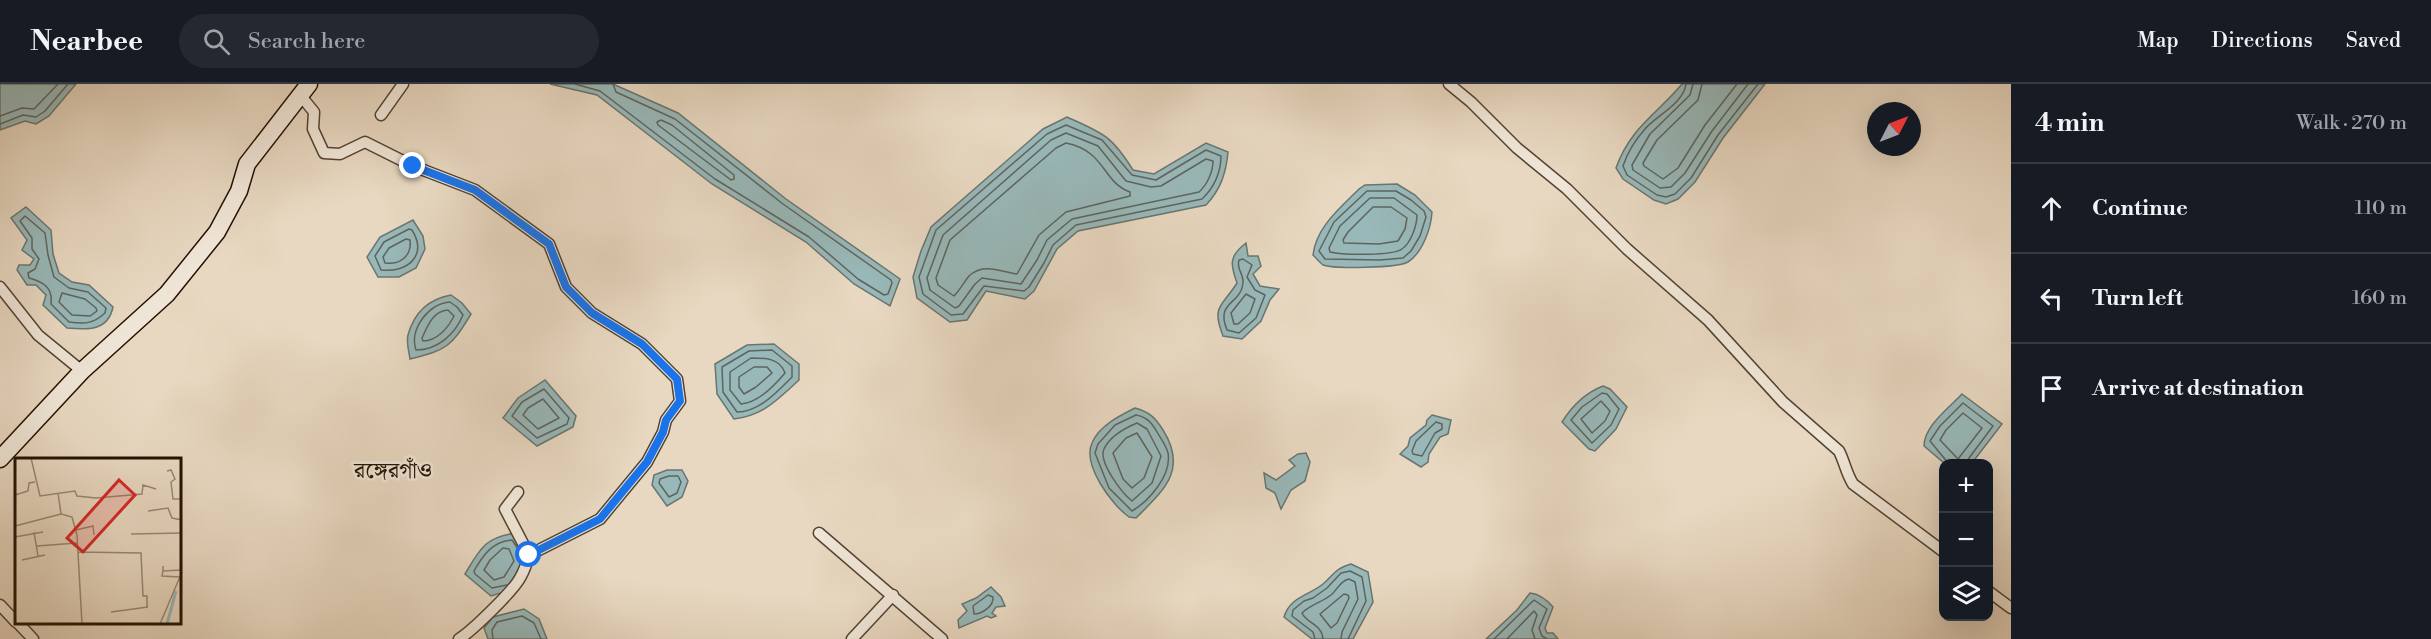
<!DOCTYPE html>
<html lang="en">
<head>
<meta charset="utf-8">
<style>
	body { margin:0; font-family:"Libre Bodoni","Noto Serif Bengali",serif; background:#242831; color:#f1f3f6 }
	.controls { position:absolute; right:18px; bottom:18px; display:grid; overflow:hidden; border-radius:12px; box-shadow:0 6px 24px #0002 }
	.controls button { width:54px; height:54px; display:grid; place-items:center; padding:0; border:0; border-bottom:2px solid #363941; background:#171b24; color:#f1f3f6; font:30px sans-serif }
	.compass { position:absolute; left:1867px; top:18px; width:54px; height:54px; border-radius:50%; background:#171b24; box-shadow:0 6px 24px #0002; rotate:48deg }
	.stop { position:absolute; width:18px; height:18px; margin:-14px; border:4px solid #1a73e8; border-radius:50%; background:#fff }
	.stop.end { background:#1a73e8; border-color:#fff; box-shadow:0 2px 6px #0008 }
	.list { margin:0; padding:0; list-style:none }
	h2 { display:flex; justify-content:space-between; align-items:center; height:78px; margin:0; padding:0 24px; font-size:26px }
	h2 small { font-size:20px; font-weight:400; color:#9ea1a6 }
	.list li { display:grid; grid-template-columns:39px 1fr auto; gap:18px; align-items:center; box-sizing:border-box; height:90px; padding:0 24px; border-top:2px solid #363941 }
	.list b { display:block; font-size:22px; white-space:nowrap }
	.list em { font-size:20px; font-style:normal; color:#9ea1a6 }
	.icon { flex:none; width:33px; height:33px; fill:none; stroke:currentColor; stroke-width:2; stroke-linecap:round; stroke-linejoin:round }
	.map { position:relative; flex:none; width:2011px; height:555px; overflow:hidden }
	header { display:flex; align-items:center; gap:36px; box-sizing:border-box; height:84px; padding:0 30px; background:#171b24; border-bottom:2px solid #363941 }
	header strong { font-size:28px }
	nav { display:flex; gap:33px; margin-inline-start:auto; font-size:21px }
	.search { width:420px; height:54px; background:#242831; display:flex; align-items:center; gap:15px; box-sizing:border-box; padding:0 21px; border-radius:33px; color:#9ea1a6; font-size:22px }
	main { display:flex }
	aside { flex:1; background:#171b24 }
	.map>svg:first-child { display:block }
</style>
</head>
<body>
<header>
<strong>Nearbee</strong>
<div class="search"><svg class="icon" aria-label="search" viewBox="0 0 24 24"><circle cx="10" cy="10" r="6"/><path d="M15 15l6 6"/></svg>Search here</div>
<nav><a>Map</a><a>Directions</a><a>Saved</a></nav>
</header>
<main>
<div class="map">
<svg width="2011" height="555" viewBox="0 0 2011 555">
	<rect width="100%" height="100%" fill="#e8d8c1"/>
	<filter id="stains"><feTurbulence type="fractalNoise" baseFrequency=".00333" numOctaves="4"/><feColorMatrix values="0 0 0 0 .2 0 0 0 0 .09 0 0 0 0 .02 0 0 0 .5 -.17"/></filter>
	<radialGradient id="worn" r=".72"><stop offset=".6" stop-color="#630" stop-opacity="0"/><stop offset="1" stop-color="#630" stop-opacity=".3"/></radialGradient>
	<!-- water -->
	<g fill="#98b8b9" stroke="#697570" stroke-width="1.5">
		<path d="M0 0H76L49 32 36 40 25 37 0 46Z"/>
		<path d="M550 0H613L678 29 786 115 900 195 890 222 854 200 806 158 712 100 597 11Z"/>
		<path d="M1682 0H1765L1723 54 1695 98 1678 115 1666 120 1654 116 1623 95 1616 84C1630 44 1657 30 1682 0Z"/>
		<path d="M1067 33C1104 50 1111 51 1133 86L1154 90 1206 59 1228 68C1226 89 1221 105 1206 121L1078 147 1057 165 1034 207 1025 215 986 207 967 236 950 238 917 214 913 193 921 167 931 143 1043 45Z"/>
		<path d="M1397 100 1415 111 1432 128C1431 145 1422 169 1408 178 1398 184 1334 185 1323 181 1320 179 1316 174 1313 171 1316 143 1341 123 1359 105L1365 101Z"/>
		<path d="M26 123 51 146 53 170 59 189 72 198 89 201 113 223C108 247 88 246 67 244L43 221 46 211 36 201H27L17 186 19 181H30L34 175 22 166 27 156 11 134Z"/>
		<path d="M413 136 423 152 425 165 416 184 399 193H378L367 173 380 153Z"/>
		<path d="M1246 159 1248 172H1258L1261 182 1253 190 1260 202 1279 205 1270 216 1261 237 1242 255 1223 252C1211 221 1222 223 1237 199 1230 180 1229 172 1246 159Z"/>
		<path d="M451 211 462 219 471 230C451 263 447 266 410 275 409 268 406 258 408 251 414 229 429 215 451 211Z"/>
		<path d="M774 260 799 280V296C777 316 764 331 734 335L717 310 715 280 747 261Z"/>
		<path d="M545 296 576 332 573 343 537 362 503 334 518 314Z"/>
		<path d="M1603 302 1610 305 1627 323 1616 345 1595 367 1589 365 1562 338C1572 322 1585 309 1603 302Z"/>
		<path d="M1962 310 2002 340 1972 379H1944L1924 362C1924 342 1949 324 1962 310Z"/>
		<path d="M1135 324C1149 328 1155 333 1163 346 1188 386 1164 406 1136 434L1129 433C1112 421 1082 381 1092 359 1099 342 1119 332 1135 324Z"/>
		<path d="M1432 331 1451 336 1448 350 1440 353 1429 370 1428 378 1421 383 1400 370 1408 362 1410 354 1426 341 1427 336Z"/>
		<path d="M1306 369 1310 378 1305 397 1291 406 1281 425 1275 409 1266 404 1264 389 1276 396 1295 382 1289 376 1298 370Z"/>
		<path d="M667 386H682L688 397 682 413 667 422 652 401 654 391Z"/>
		<path d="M516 449 529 471 511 506 491 512 465 490C480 465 485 453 516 449Z"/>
		<path d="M1351 480 1368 488 1373 518 1353 555H1312L1284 533C1290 513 1308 512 1323 500 1335 490 1334 485 1351 480Z"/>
		<path d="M991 503 1001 513 1005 522 996 523 992 529 996 532 991 534 987 532 959 544 958 536 967 527 962 520 976 514Z"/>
		<path d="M1530 509C1540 510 1547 516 1553 523L1545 544 1547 549H1553L1558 555H1486L1517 526Z"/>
		<path d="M524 525 539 535 547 555H488L484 544 493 533Z"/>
	</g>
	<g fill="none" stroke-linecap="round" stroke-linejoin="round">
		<!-- shore -->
		<g stroke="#5e645e" stroke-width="1.5">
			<path d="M575 0 600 7 715 95 809 153 858 195 884 211 888 210 892 199 891 196 783 120 675 35 616 8 613 0"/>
			<path d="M1686 0C1684 19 1656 32 1645 45 1636 55 1627 70 1623 82L1627 91 1657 111 1666 113 1675 110 1691 94 1718 51 1758 0"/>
			<path d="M1693 0 1690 11 1650 50 1632 81 1633 86 1660 104 1671 103 1685 89 1712 47 1748 0"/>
			<path d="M1702 0 1698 16 1657 56 1643 79 1644 82 1663 95 1678 84 1705 41 1737 0"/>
			<path d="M0 32 22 24 34 25 58 0"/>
			<path d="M661 36 672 41 734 91V95L731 96 658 41 657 38Z"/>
			<path d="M0 40 23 31 36 33 45 27 68 0"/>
			<path d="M1066 41 1102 56 1132 91 1156 96 1206 66 1221 72C1221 88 1214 104 1202 115L1076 141 1053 161 1044 179 1029 203 1024 207 984 202 963 230 951 231 923 210 919 193 936 146 1047 50Z"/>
			<path d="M1066 49 1098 62 1126 97 1151 103 1161 102 1206 75 1213 77C1213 88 1207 101 1199 108L1072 135 1047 156 1037 176 1021 200 982 194 975 200 959 222 955 224 930 206 927 194 943 151 1051 56Z"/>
			<path d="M1066 59C1106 67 1102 98 1130 108V112L1066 128 1039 151 1017 190C1002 188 983 178 969 192 964 198 960 206 954 212L938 201 936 194 950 156 1056 64Z"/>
			<path d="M1367 107H1396L1411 116 1424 127 1426 133 1420 152 1411 167 1403 174 1380 176 1325 175 1319 167 1334 138Z"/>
			<path d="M1370 114H1394L1417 131C1417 141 1411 159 1402 165 1393 172 1342 171 1330 168L1329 164 1340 142Z"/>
			<path d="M1373 123H1391L1407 134 1405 145 1398 157 1379 160 1344 159 1343 156 1348 148Z"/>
			<path d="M25 132 45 149 48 171 54 193 69 204 88 208 106 224 105 229C93 240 85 240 69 238L51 220C53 204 44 198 29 194L28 189 35 185 39 175 32 165V154L20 137Z"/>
			<path d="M409 145 412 146C428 172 407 189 381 186L375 172 384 158Z"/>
			<path d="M406 155 410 156C412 172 400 181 385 179L383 173 389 164Z"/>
			<path d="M1243 175 1252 181 1247 193 1255 206 1265 211 1256 234 1239 249 1227 246C1215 217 1241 221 1243 199 1244 190 1236 185 1239 176Z"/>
			<path d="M62 209 85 215 96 224 97 227 90 232 72 231 59 218Z"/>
			<path d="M1246 210 1255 215 1250 229 1238 240H1234L1231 229Z"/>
			<path d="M450 218 457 223 463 231C455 250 438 266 416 266 409 245 429 219 450 218Z"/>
			<path d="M448 226 454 232C448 244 437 257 423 257L422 254C428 241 433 227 448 226Z"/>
			<path d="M772 266 792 282V293C777 308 759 328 737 328L723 308 722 283 749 267Z"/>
			<path d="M751 274C765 274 780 274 785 289 775 301 758 319 741 320L730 306V288Z"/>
			<path d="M754 283H767L772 289 756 303 744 310 739 303V293Z"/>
			<path d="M544 305 569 334 567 340 537 354 512 332 522 318Z"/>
			<path d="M1602 309 1607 310 1619 325 1611 341 1592 359 1571 336 1582 323Z"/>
			<path d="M543 315 559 334 538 345 523 331 528 324Z"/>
			<path d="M1601 317 1610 327 1605 337 1592 349 1581 335Z"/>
			<path d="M1963 329 1982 344 1958 375 1940 356 1946 346Z"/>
			<path d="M1136 331C1147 333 1152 339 1157 348 1161 355 1166 361 1168 369 1172 391 1149 417 1132 427L1109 404 1095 369 1098 360 1115 341Z"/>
			<path d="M1436 338 1442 340V345L1435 349 1422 372 1413 370 1412 367 1416 357Z"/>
			<path d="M1137 339 1147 345 1161 372 1152 399 1132 417C1122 409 1098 378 1104 365 1110 352 1125 344 1137 339Z"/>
			<path d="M1137 349 1152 373 1144 394 1132 404 1123 395 1113 369 1126 354Z"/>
			<path d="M1949 380 1930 357 1940 342 1963 319 1993 342 1969 374 1968 380"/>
			<path d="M669 392H678L681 398 677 409 669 413 659 399 660 395Z"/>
			<path d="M503 464 509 465 514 477 504 493 494 496 484 486 490 476Z"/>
			<path d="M507 501 492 504 475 490 474 487C483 471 493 457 512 456L518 465"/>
			<path d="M1344 510 1348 511 1349 514 1337 539 1331 544 1320 530Z"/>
			<path d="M988 511 993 513C994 522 982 530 974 530L973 522Z"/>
			<path d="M493 555 492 546 497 538 522 532 534 539 541 555"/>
			<path d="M1315 555 1313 548 1292 532 1293 526 1304 517 1313 514 1327 504 1341 489 1350 487 1362 493 1366 517 1348 555"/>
			<path d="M1323 555C1322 540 1307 540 1302 529 1310 521 1322 518 1331 511 1338 505 1340 497 1349 495L1355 498 1358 515 1342 548 1341 555"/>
			<path d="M1494 555 1534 516 1547 525 1539 544 1542 552 1547 555"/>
			<path d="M1507 555 1534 527 1537 531 1532 546 1535 555"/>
		</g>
		<!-- street casing -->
		<g stroke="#544332" stroke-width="13">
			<g id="street">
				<path d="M1449 0 1471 18 1517 64 1567 105 1627 165 1708 236 1783 318 1839 367C1845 379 1846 389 1853 400L1944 468"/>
				<path d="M297 14 305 17 314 28 313 45 324 69 340 70 365 58 413 82 475 106 549 160 566 203 592 229 642 260 677 295 680 317 666 336 663 348 647 378 600 435 529 471"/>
				<path d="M381 31 403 0"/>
				<path d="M0 203 38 251 82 287"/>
				<path d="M819 449 942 555"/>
				<path d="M1988 507 2011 524"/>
				<path d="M0 521 16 538"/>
				<path d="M17 538 33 555"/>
				<path d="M459 555C472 547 513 507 520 494 524 487 527 479 529 471L505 425 518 408"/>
				<path d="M852 555 893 511"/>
			</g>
		</g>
		<!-- secondary casing -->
		<g stroke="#231103" stroke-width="19">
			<path id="secondary" d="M0 375 82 287 167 210 217 148 239 107 247 80 309 0"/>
		</g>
		<!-- street -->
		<use href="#street" stroke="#f0e6d7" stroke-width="10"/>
		<!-- secondary -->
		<use href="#secondary" stroke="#f0e6d7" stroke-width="16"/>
	</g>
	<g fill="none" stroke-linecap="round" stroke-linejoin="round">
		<!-- route -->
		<path stroke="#1a73e8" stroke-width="8" d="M413 82 475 106 549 160 566 203 592 229 642 260 677 295 680 317 666 336 663 348 647 378 600 435 529 471"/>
	</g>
	<g text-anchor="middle" stroke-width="5" stroke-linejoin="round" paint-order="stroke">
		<!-- quarter labels -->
		<g font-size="22" fill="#231103" stroke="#f0e6d7">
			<text x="393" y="394">রঙ্গেরগাঁও</text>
		</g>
	</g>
	<!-- overview -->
	<g transform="translate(15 374)">
		<rect width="166" height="166" fill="#e8d8c1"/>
		<path fill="none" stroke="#98b8b9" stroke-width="3" d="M152 166 161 133"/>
		<path fill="none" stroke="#998875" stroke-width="1.5" d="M16 0 25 38 60 33 62 38 81 40 127 36 128 27 141 31M152 13 156 12 160 21 156 24 158 41H167M43 35 46 56 57 59 62 77 67 166M0 37 13 33 14 25 20 24M133 53 153 50 157 60 167 62M0 68 46 56M61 72 78 68 79 77M19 74 23 98M116 76 167 75M0 79 28 74M22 88 62 85M63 94 126 95 128 138H132V149M7 102 30 97M148 108V113L167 112M148 113 147 118 165 119M96 154 133 149M145 166 167 114"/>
		<path fill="#d62828" fill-opacity="0.15" stroke="#d62828" stroke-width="3" d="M104 22 120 37 68 94 52 80Z"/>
		<rect width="166" height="166" fill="none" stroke="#231103" stroke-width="3"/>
	</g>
	<rect width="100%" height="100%" filter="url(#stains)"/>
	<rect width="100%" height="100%" fill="url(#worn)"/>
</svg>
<div class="controls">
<button>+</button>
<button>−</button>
<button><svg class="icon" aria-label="layers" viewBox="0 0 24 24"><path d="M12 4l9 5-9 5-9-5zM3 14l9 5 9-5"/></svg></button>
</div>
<svg class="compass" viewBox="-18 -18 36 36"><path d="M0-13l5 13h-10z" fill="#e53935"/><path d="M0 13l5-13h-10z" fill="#9ea1a6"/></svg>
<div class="stop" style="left:529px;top:471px"></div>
<div class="stop end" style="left:413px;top:82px"></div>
</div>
<aside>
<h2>4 min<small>Walk · 270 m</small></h2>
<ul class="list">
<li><svg class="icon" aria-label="ahead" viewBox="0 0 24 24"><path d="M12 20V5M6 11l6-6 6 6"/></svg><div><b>Continue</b></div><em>110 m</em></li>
<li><svg class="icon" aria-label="left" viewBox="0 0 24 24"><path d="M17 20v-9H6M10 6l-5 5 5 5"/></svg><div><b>Turn left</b></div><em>160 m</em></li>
<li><svg class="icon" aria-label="arrive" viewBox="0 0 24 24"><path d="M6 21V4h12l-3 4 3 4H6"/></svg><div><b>Arrive at destination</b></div></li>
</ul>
</aside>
</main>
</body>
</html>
